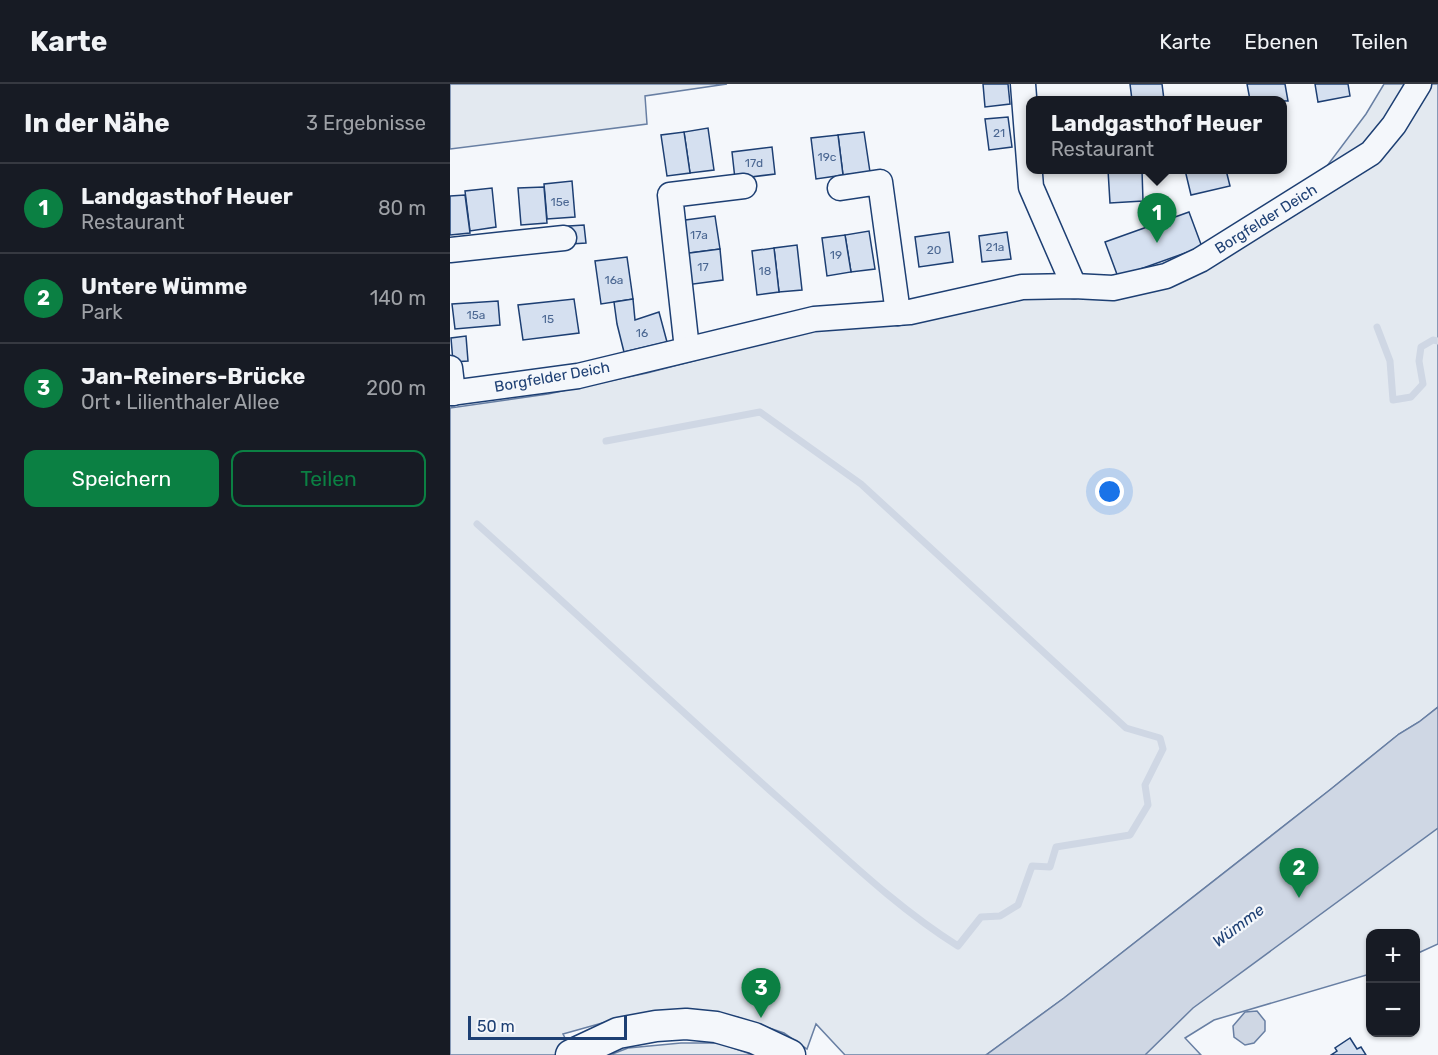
<!DOCTYPE html>
<html lang="de">
<head>
<meta charset="utf-8">
<style>
	body { margin:0; font-family:Rubik,sans-serif; background:#20242c; color:#f1f3f6 }
	.controls { position:absolute; right:18px; bottom:18px; display:grid; overflow:hidden; border-radius:12px; box-shadow:0 2px 4px #0004 }
	.controls button { width:54px; height:54px; display:grid; place-items:center; padding:0; border:0; border-bottom:2px solid #363941; background:#171b24; color:#f1f3f6; font:30px sans-serif }
	.scale { position:absolute; left:18px; bottom:15px; width:159px; box-sizing:border-box; padding-left:6px; border:3px solid #1d3f73; border-top:0; font-size:16px; line-height:21px; white-space:nowrap; color:#1d3f73; -webkit-text-stroke:4px #f4f7fb; paint-order:stroke }
	.you { position:absolute; left:660px; top:408px; width:21px; height:21px; margin:-15px; border:4px solid #fff; border-radius:50%; background:#1a73e8; box-shadow:0 0 0 9px #1a73e833 }
	.badge { display:grid; place-items:center; width:39px; height:39px; border-radius:50%; background:#0b8043; color:#fff; font-size:20px; font-weight:700 }
	.pin { position:absolute; translate:-50% -50px; filter:drop-shadow(0 2px 3px #0008) }
	.pin::after { content:''; position:absolute; top:32px; width:21px; height:18px; background:inherit; clip-path:polygon(0 0,100% 0,50% 100%) }
	.popup { position:absolute; left:576px; top:12px; width:261px; height:78px; box-sizing:border-box; display:grid; place-content:center; border-radius:12px; background:#171b24; filter:drop-shadow(0 2px 4px #0005); font-size:20px; white-space:nowrap; color:#9ea1a6 }
	.popup b { font-size:22px; color:#f1f3f6 }
	.popup::after { content:''; position:absolute; left:50%; top:100%; margin-left:-12px; border:12px solid transparent; border-top-color:#171b24 }
	.list { margin:0; padding:0; list-style:none }
	h2 { display:flex; justify-content:space-between; align-items:center; height:78px; margin:0; padding:0 24px; font-size:26px }
	h2 small { font-size:20px; font-weight:400; color:#9ea1a6 }
	.list li { display:grid; grid-template-columns:39px 1fr auto; gap:18px; align-items:center; box-sizing:border-box; height:90px; padding:0 24px; border-top:2px solid #363941 }
	.list b { display:block; font-size:22px; white-space:nowrap }
	.list p { margin:0; font-size:20px; white-space:nowrap; color:#9ea1a6 }
	.list em { font-size:20px; font-style:normal; color:#9ea1a6 }
	.actions { display:flex; gap:12px; padding:18px 24px }
	.actions a { flex:1; padding:14px 0; border:2px solid #0b8043; border-radius:12px; text-align:center; font-size:21px; color:#0b8043 }
	.actions .main { background:#0b8043; color:#fff }
	.map { position:relative; flex:none; width:988px; height:971px; overflow:hidden }
	header { display:flex; align-items:center; gap:36px; box-sizing:border-box; height:84px; padding:0 30px; background:#171b24; border-bottom:2px solid #363941 }
	header strong { font-size:28px }
	nav { display:flex; gap:33px; margin-inline-start:auto; font-size:21px }
	main { display:flex }
	aside { flex:1; background:#171b24 }
	.map>svg:first-child { display:block }
</style>
</head>
<body>
<header>
<strong>Karte</strong>
<nav><a>Karte</a><a>Ebenen</a><a>Teilen</a></nav>
</header>
<main>
<aside>
<h2>In der Nähe<small>3 Ergebnisse</small></h2>
<ul class="list">
<li><span class="badge">1</span><div><b>Landgasthof Heuer</b><p>Restaurant</p></div><em>80 m</em></li>
<li><span class="badge">2</span><div><b>Untere Wümme</b><p>Park</p></div><em>140 m</em></li>
<li><span class="badge">3</span><div><b>Jan-Reiners-Brücke</b><p>Ort · Lilienthaler Allee</p></div><em>200 m</em></li>
</ul>
<div class="actions"><a class="main">Speichern</a><a>Teilen</a></div>
</aside>
<div class="map">
<svg width="988" height="971" viewBox="0 0 988 971">
	<rect width="100%" height="100%" fill="#f4f7fb"/>
	<!-- green -->
	<g fill="#e3e9f0" stroke="#687fa3" stroke-width="1.5">
		<path d="M0 0H277L195 12 197 40 0 65Z"/>
		<path d="M934 0H988V623L969 638 949 650 881 705 614 914 536 971H395L366 940 357 965 334 949 287 933 235 925 170 934 113 950 124 971H0V324L98 310 197 289 390 239 591 209 651 213 847 122 916 30Z"/>
		<path d="M988 665V860L966 870V850H920V890L764 936 735 954 751 971H600Z"/>
		<path d="M231 959H269L303 971H160L178 964Z"/>
	</g>
	<!-- water -->
	<g fill="#cfd7e4" stroke="#687fa3" stroke-width="1.5">
		<path d="M988 623V744L743 924 695 971H536L614 914 881 705 949 650 969 638Z"/>
		<path d="M807 927 815 937V947L804 959 795 961 784 953 783 942 795 928Z"/>
	</g>
	<g fill="none" stroke-linecap="round" stroke-linejoin="round">
		<!-- stream -->
		<g stroke="#cfd7e4" stroke-width="7">
			<path d="M927 243 940 277 943 316 961 313 973 300 969 277 971 263 983 256 988 257"/>
			<path d="M27 440C129 532 230 626 333 718 390 768 444 822 508 862L531 833 550 832 568 821 582 782 600 783 606 763 680 751 698 721 695 701 713 665 710 654 676 644 411 400 310 328 156 357"/>
		</g>
	</g>
	<!-- building -->
	<g fill="#d5e0f0" stroke="#1d3f73" stroke-width="1.5">
		<path d="M533 0H558L560 20 535 23Z"/>
		<path d="M680 0H712L714 16H682Z"/>
		<path d="M797 0H835L838 17 800 16Z"/>
		<path d="M865 0H898L900 12 868 18Z"/>
		<path d="M558 33 562 63 539 66 535 35Z"/>
		<path d="M258 44 264 86 240 89 234 48Z"/>
		<path d="M234 48 240 89 217 92 211 51Z"/>
		<path d="M414 48 420 88 393 91 388 51Z"/>
		<path d="M388 51 393 91 366 95 361 54Z"/>
		<path d="M322 63 325 90 285 95 282 68Z"/>
		<path d="M658 86H692L693 117 660 119Z"/>
		<path d="M735 86H776L780 102 741 111Z"/>
		<path d="M122 97 125 133 97 135 94 100Z"/>
		<path d="M94 103 97 139 71 141 68 104Z"/>
		<path d="M42 104 46 143 20 147 15 107Z"/>
		<path d="M15 111 20 149 0 151V112Z"/>
		<path d="M739 128 752 163 668 193 655 158Z"/>
		<path d="M265 132 270 165 232 170 228 137Z"/>
		<path d="M134 141 136 159 121 160 119 142Z"/>
		<path d="M419 147 425 185 401 188 395 151Z"/>
		<path d="M499 148 503 178 469 183 465 153Z"/>
		<path d="M557 148 561 175 532 178 529 152Z"/>
		<path d="M395 151 401 188 377 192 372 154Z"/>
		<path d="M347 161 352 206 329 208 324 164Z"/>
		<path d="M324 164 329 208 307 211 302 167Z"/>
		<path d="M270 165 273 196 236 201 232 170Z"/>
		<path d="M177 173 183 215 151 220 145 177Z"/>
		<path d="M124 215 129 249 73 256 68 221Z"/>
		<path d="M183 215 185 236 209 228 217 258 174 268 167 240 164 218Z"/>
		<path d="M48 217 50 241 5 245 2 220Z"/>
		<path d="M16 252 18 277 3 278 1 254Z"/>
		<path d="M900 954 907 965 911 963 916 971H881L887 967 885 964Z"/>
	</g>
	<g fill="none" stroke-linecap="round" stroke-linejoin="round">
		<!-- minor casing -->
		<g stroke="#1d3f73" stroke-width="27">
			<g id="minor">
				<path d="M573 0 581 103 624 202"/>
				<path d="M390 104 430 98 448 229"/>
				<path d="M0 166 114 154"/>
				<path d="M237 265 220 111 294 102"/>
				<path d="M0 284 3 309"/>
				<path d="M0 309 128 292 364 235 460 228 572 203 624 202 663 204 716 192 750 176 921 69 944 41 969 0"/>
			</g>
		</g>
		<!-- major casing -->
		<g stroke="#1d3f73" stroke-width="33">
			<path id="major" d="M121 971 168 949 206 942 236 940 266 943 304 954 340 971"/>
		</g>
		<!-- minor -->
		<use href="#minor" stroke="#f4f7fb" stroke-width="24"/>
		<!-- major -->
		<use href="#major" stroke="#f4f7fb" stroke-width="30"/>
	</g>
	<g text-anchor="middle" stroke-width="4.5" stroke-linejoin="round" paint-order="stroke">
		<!-- number labels -->
		<g font-size="12" fill="#4b6792">
			<text x="549" y="53">21</text>
			<text x="377" y="77">19c</text>
			<text x="304" y="83">17d</text>
			<text x="110" y="122">15e</text>
			<text x="249" y="155">17a</text>
			<text x="545" y="167">21a</text>
			<text x="484" y="170">20</text>
			<text x="386" y="175">19</text>
			<text x="253" y="187">17</text>
			<text x="315" y="191">18</text>
			<text x="164" y="200">16a</text>
			<text x="26" y="235">15a</text>
			<text x="98" y="239">15</text>
			<text x="192" y="253">16</text>
		</g>
		<!-- street labels -->
		<g font-size="15" fill="#1d3f73" stroke="#f4f7fb">
			<text transform="translate(816 135) rotate(-32)" y="5">Borgfelder Deich</text>
			<text transform="translate(102 293) rotate(-10)" y="5">Borgfelder Deich</text>
		</g>
		<!-- water labels -->
		<g font-size="16" font-style="italic" fill="#1d3f73" stroke="#f4f7fb">
			<text transform="translate(788 841) rotate(-37)" y="6">Wümme</text>
		</g>
	</g>
</svg>
<div class="controls">
<button>+</button>
<button>−</button>
</div>
<div class="scale">50 m</div>
<div class="you"></div>
<div class="pin badge" style="left:707px;top:159px">1</div>
<div class="popup"><b>Landgasthof Heuer</b>Restaurant</div>
<div class="pin badge" style="left:849px;top:814px">2</div>
<div class="pin badge" style="left:311px;top:934px">3</div>
</div>
</main>
</body>
</html>
